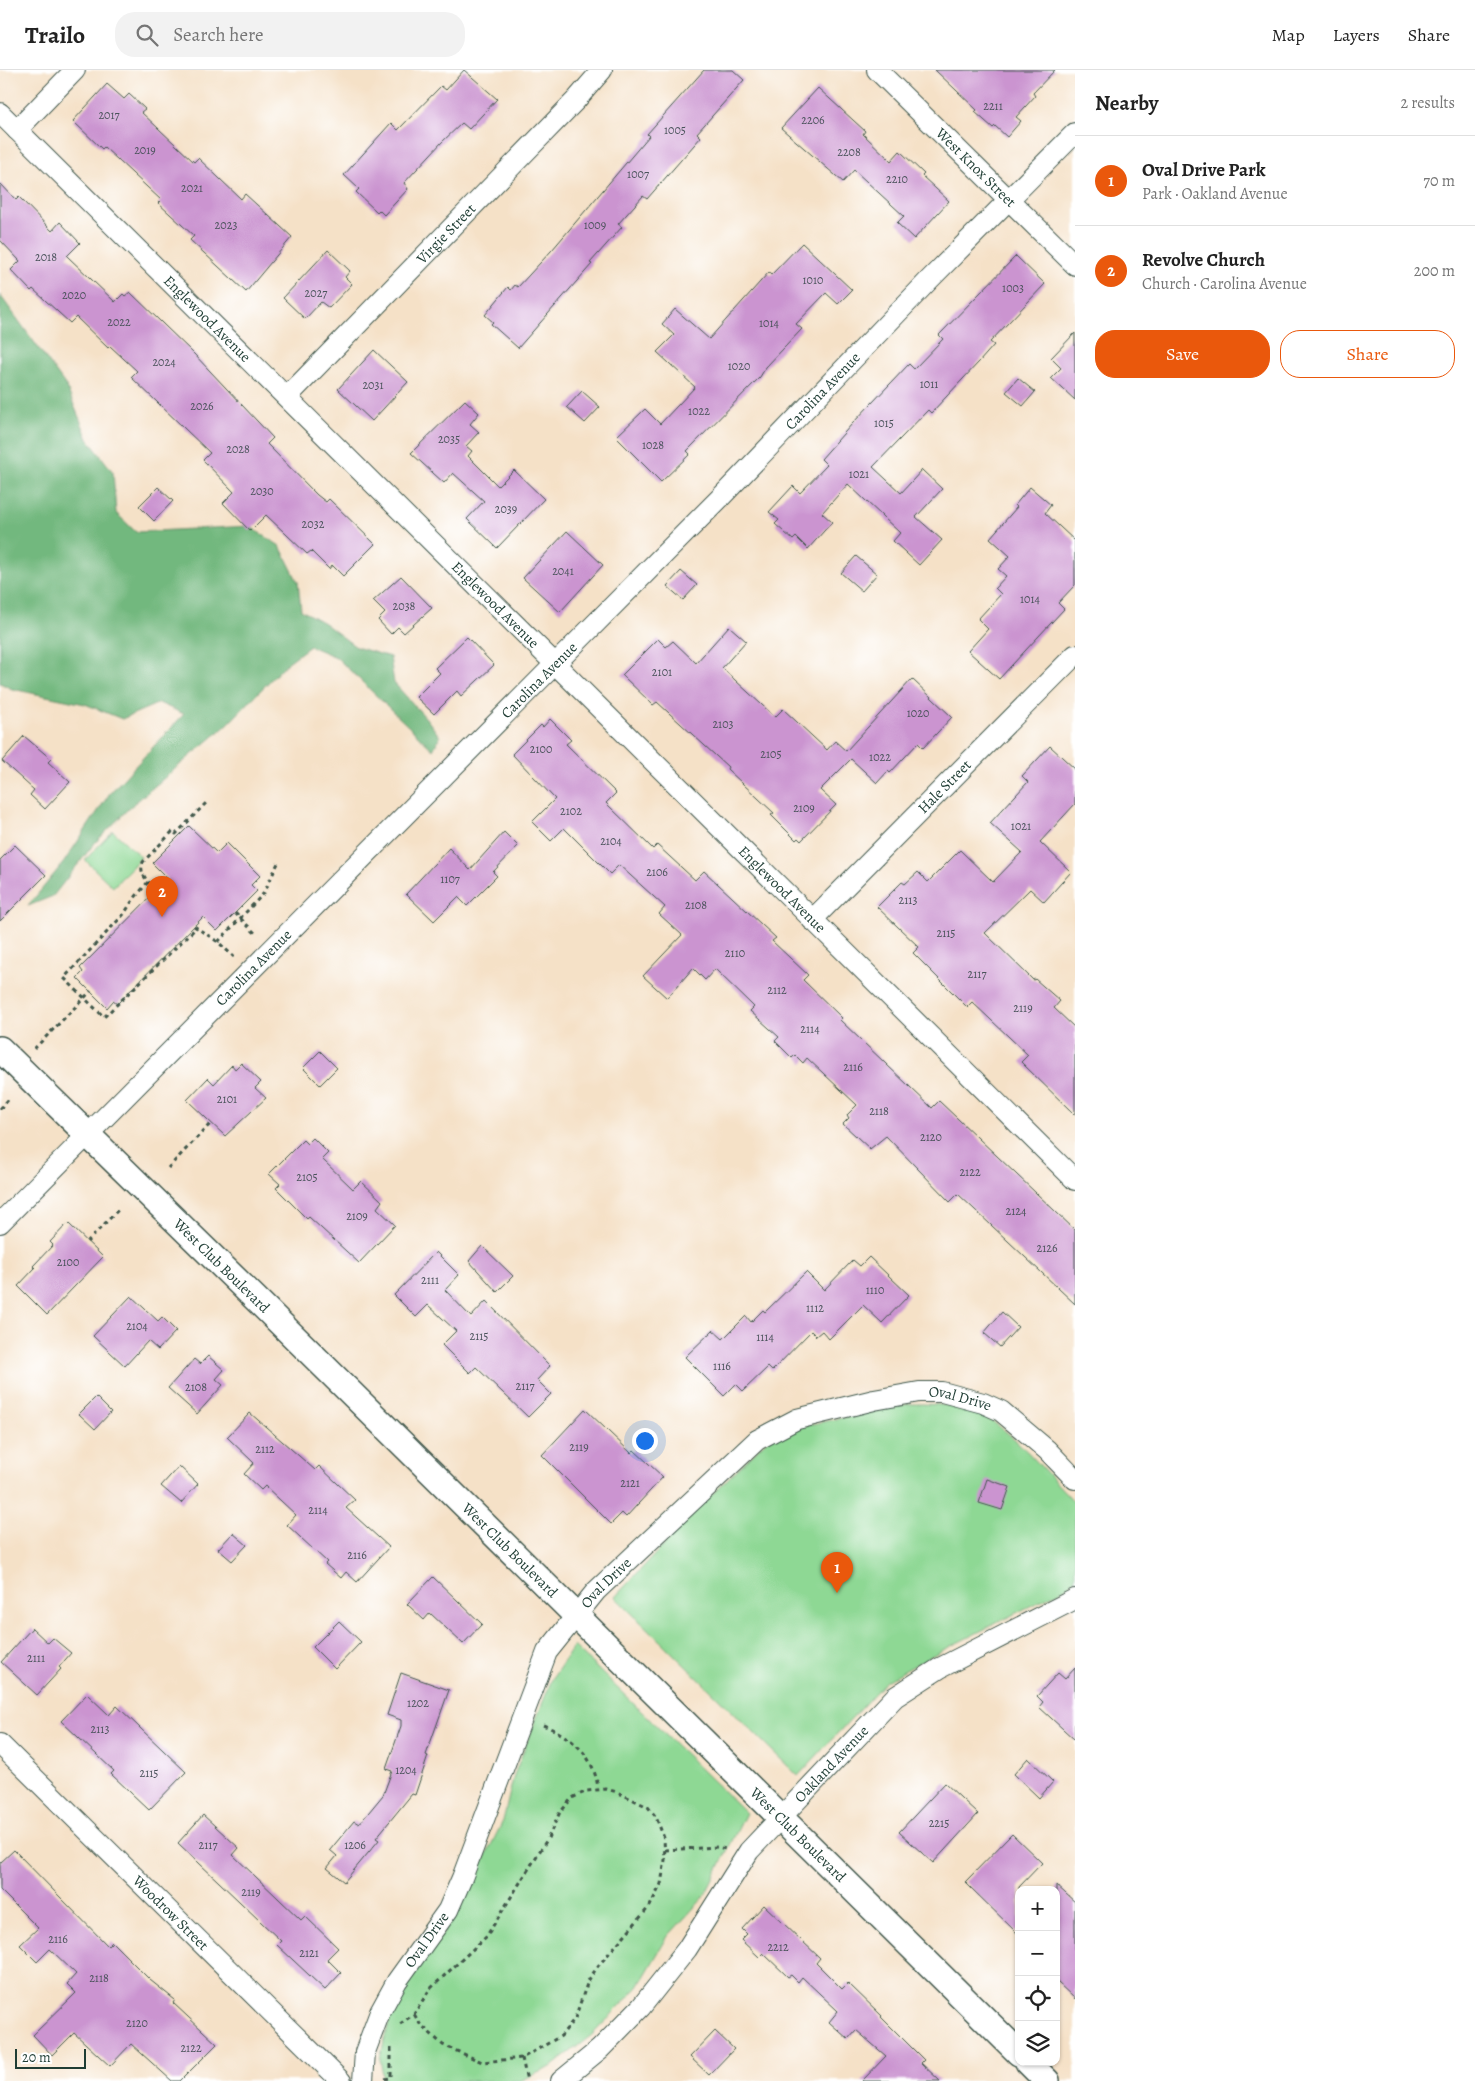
<!DOCTYPE html>
<html lang="en">
<head>
<meta charset="utf-8">
<style>
	body { margin:0; font-family:Alegreya,serif; background:#f2f2f2; color:#222 }
	.controls { position:absolute; right:15px; bottom:15px; display:grid; overflow:hidden; border-radius:10px; box-shadow:0 1px 4px #0004 }
	.controls button { width:45px; height:45px; display:grid; place-items:center; padding:0; border:0; border-bottom:1px solid #e0e0e0; background:#fff; color:#222; font:25px sans-serif }
	.scale { position:absolute; left:15px; bottom:12px; width:71px; box-sizing:border-box; padding-left:5px; border:2px solid #1f3d34; border-top:0; font-size:14px; line-height:18px; white-space:nowrap; color:#1f3d34; -webkit-text-stroke:4px #fff; paint-order:stroke }
	.you { position:absolute; left:644px; top:1370px; width:18px; height:18px; margin:-12px; border:4px solid #fff; border-radius:50%; background:#1a73e8; box-shadow:0 0 0 8px #1a73e833 }
	.badge { display:grid; place-items:center; width:32px; height:32px; border-radius:50%; background:#ea580c; color:#fff; font-size:16px; font-weight:700 }
	.pin { position:absolute; translate:-50% -41px; filter:drop-shadow(0 1px 2px #0008) }
	.pin::after { content:''; position:absolute; top:26px; width:18px; height:15px; background:inherit; clip-path:polygon(0 0,100% 0,50% 100%) }
	.list { margin:0; padding:0; list-style:none }
	h2 { display:flex; justify-content:space-between; align-items:center; height:65px; margin:0; padding:0 20px; font-size:21px }
	h2 small { font-size:16px; font-weight:400; color:#767676 }
	.list li { display:grid; grid-template-columns:32px 1fr auto; gap:15px; align-items:center; box-sizing:border-box; height:90px; padding:0 20px; border-top:1px solid #e0e0e0 }
	.list b { display:block; font-size:19px; white-space:nowrap }
	.list p { margin:0; font-size:16px; white-space:nowrap; color:#767676 }
	.list em { font-size:16px; font-style:normal; color:#767676 }
	.actions { display:flex; gap:10px; padding:15px 20px }
	.actions a { flex:1; padding:11px 0; border:1px solid #ea580c; border-radius:20px; text-align:center; font-size:18px; color:#ea580c }
	.actions .main { background:#ea580c; color:#fff }
	.icon { flex:none; width:28px; height:28px; fill:none; stroke:currentColor; stroke-width:2; stroke-linecap:round; stroke-linejoin:round }
	.map { position:relative; flex:none; width:1075px; height:2011px; overflow:hidden }
	header { display:flex; align-items:center; gap:30px; box-sizing:border-box; height:70px; padding:0 25px; background:#fff; border-bottom:1px solid #e0e0e0 }
	header strong { font-size:24px }
	nav { display:flex; gap:28px; margin-inline-start:auto; font-size:18px }
	.search { width:350px; height:45px; background:#f2f2f2; display:flex; align-items:center; gap:12px; box-sizing:border-box; padding:0 18px; border-radius:20px; color:#767676; font-size:19px }
	main { display:flex }
	aside { flex:1; background:#fff }
	.map>svg:first-child { display:block }
</style>
</head>
<body>
<header>
<strong>Trailo</strong>
<div class="search"><svg class="icon" aria-label="search" viewBox="0 0 24 24"><circle cx="10" cy="10" r="6"/><path d="M15 15l6 6"/></svg>Search here</div>
<nav><a>Map</a><a>Layers</a><a>Share</a></nav>
</header>
<main>
<div class="map">
<svg width="1075" height="2011" viewBox="0 0 1075 2011">
	<rect width="100%" height="100%" fill="#fff"/>
	<filter id="ink" filterUnits="userSpaceOnUse"><feTurbulence type="fractalNoise" baseFrequency=".02" numOctaves="2"/><feDisplacementMap in="SourceGraphic" scale="10" xChannelSelector="R" yChannelSelector="G"/><feConvolveMatrix kernelMatrix="1 2 1 2 8 2 1 2 1" color-interpolation-filters="sRGB"/></filter>
	<filter id="wash" filterUnits="userSpaceOnUse"><feTurbulence type="fractalNoise" baseFrequency=".0096" numOctaves="4" result="noise"/><feDisplacementMap in="SourceGraphic" scale="20" xChannelSelector="R" yChannelSelector="G"/><feGaussianBlur stdDeviation="1.12" result="paint"/><feColorMatrix in="noise" values="0 0 0 0 0 0 0 0 0 0 0 0 0 0 0 0 0 1.4 0 .05"/><feComposite in="paint" operator="in"/></filter>
	<g filter="url(#wash)">
		<rect width="100%" height="100%" fill="#f5e1c7"/>
		<!-- green -->
		<g fill="#8ed894" stroke="#568a64">
			<path d="M113 761 141 787 113 817 85 790Z"/>
			<path d="M908 1334C931 1334 957 1334 977 1343 1011 1358 1041 1398 1067 1424L1075 1433V1509L1064 1519 937 1583 886 1611 798 1706 615 1527 700 1436 771 1366 798 1357Z"/>
			<path d="M574 1576 746 1743 704 1827 668 1866 638 1917 593 1964 551 1997 520 2011H384L380 1989 390 1948 403 1916 457 1844 503 1751 514 1705 552 1609Z"/>
		</g>
		<!-- forest -->
		<path fill="#72b87e" stroke="#487a59" d="M0 225 66 316 88 369 113 402 116 443 136 462 249 456 280 476 298 512 301 540 324 553 356 577 390 587 394 613 426 648 440 667 433 680 336 587 310 576 287 593 227 655 130 737 94 774 53 826 28 836 64 792 110 723 184 644 159 633 122 649 85 634 12 619 0 613Z"/>
		<g id="blocks">
			<!-- building -->
			<g fill="#cb94d0">
				<path d="M464 0 497 29 469 59 462 53 442 72 404 113 408 119 384 145 379 140 377 142 356 122 359 119 344 105 391 53 398 60 441 16 446 20Z"/>
				<path d="M704 0H733L744 10 697 63 701 67 647 129 643 126 618 154 622 157 590 193 592 194 518 278 491 254 493 252 485 245 508 217 511 220 515 215 518 217 552 180 649 66 647 64Z"/>
				<path d="M935 0H1055L1033 23 1035 26 1016 47 1021 51 1007 67 995 56 993 58 975 42 977 40Z"/>
				<path d="M107 14 124 29 129 24 145 39 141 42 194 92 198 88 241 129 245 124 292 167 246 222 190 170 194 166 158 133 161 130 104 77 102 79 73 51Z"/>
				<path d="M818 18 865 61 863 64 891 91 900 81 924 104 922 106 949 131 914 169 897 153 904 146 854 100 843 112 781 58Z"/>
				<path d="M0 113 16 130 19 127 52 161 60 152 80 173 67 186 115 232 123 224 125 226 130 222 194 284 273 368 267 374 317 425 326 432 329 429 375 474 343 506 332 495 329 499 311 481 307 484 266 445 250 461 223 433 234 422 203 390 210 383 131 307 137 301 110 276 108 278 76 247 70 253 33 219 31 221 11 200 20 191 0 170Z"/>
				<path d="M802 173 852 220 838 234 826 223 796 254 802 259 766 297 760 307 687 381 690 384 661 412 616 367 645 339 660 354 695 317 657 282 674 265 662 254 675 239 709 269 769 202 771 205Z"/>
				<path d="M328 180 350 201 345 207 352 214 329 238 321 232 305 249 283 228Z"/>
				<path d="M1016 186 1045 214 990 272 994 275 979 292 931 343 928 340 873 397 901 423 922 400 942 419 916 447 942 470 919 495 893 471 900 463 848 414 822 443 832 452 808 479 796 467 793 470 775 454 779 450 769 442 793 416 800 423 827 395 821 389 852 354 909 294 914 299 943 269 939 265Z"/>
				<path d="M1075 263V330L1051 308 1061 298 1051 288Z"/>
				<path d="M374 280 408 312 372 351 338 319Z"/>
				<path d="M1018 308 1035 322 1023 336 1006 322Z"/>
				<path d="M582 321 600 337 585 353 567 337Z"/>
				<path d="M465 330 479 343 470 354 479 362 466 376 472 381 468 386 498 416 514 400 544 429 497 478 467 449 484 431 453 403 444 413 411 383Z"/>
				<path d="M158 417 173 431 154 451 139 436Z"/>
				<path d="M1030 417 1051 435 1045 443 1075 471V515L1058 533 1064 539 999 609 968 581 988 559 978 549 1001 524 995 518 1006 506 998 499 1010 486 990 468 1017 437 1015 435Z"/>
				<path d="M567 461 603 495 560 542 523 508Z"/>
				<path d="M856 486 877 504 862 521 841 503Z"/>
				<path d="M681 501 697 515 683 530 667 516Z"/>
				<path d="M401 506 432 538 404 563 398 557 391 564 378 550 385 543 373 531Z"/>
				<path d="M729 556 746 571 722 598 775 647 783 639 827 680 835 671 846 681 912 609 952 647 923 678 918 673 890 703 888 701 877 713 851 689 820 720 836 735 801 771 798 768 796 770 771 745 774 743 727 699 728 697 657 632 653 635 622 605 658 569 666 577 673 571 696 593Z"/>
				<path d="M467 567 494 595 461 626 457 621 434 644 416 627 440 603 435 598Z"/>
				<path d="M550 649 571 670 566 674 616 723 606 733 653 779 657 775 695 810 704 801 776 868 772 871 808 905 803 910 842 948 840 950 932 1038 939 1031 1075 1160V1234L958 1124 950 1132 886 1066 870 1079 843 1054 849 1048 847 1045 857 1035 807 988 803 993 795 985 792 988 775 971 779 967 750 941 754 937 715 899 705 910 693 898 667 928 643 906 682 865 659 844 665 837 619 795 610 804 564 758 551 771 532 752 555 729 512 684 541 655 543 657Z"/>
				<path d="M24 666 51 689 48 692 70 712 45 739 30 725 34 720 2 691Z"/>
				<path d="M1050 676 1075 699V734L1040 772 1071 802 1044 832 1030 819 985 863 1033 910 1035 909 1060 931 1054 938 1075 958V1045L1021 992 1028 985 972 932 967 937 913 883 919 877 877 837 902 812 905 814 918 802 928 812 960 780 993 812 1022 782 990 753 1028 712 1022 706Z"/>
				<path d="M189 756 217 783 227 773 260 806 251 815 257 821 217 861 203 847 117 934 113 931 107 938 77 908 83 902 80 898 168 809 152 793Z"/>
				<path d="M504 762 518 776 493 802 497 806 467 836 458 827 434 851 406 824 449 778 470 800Z"/>
				<path d="M15 775 46 805 0 851V790Z"/>
				<path d="M320 981 337 998 320 1015 303 998Z"/>
				<path d="M241 993 261 1012 255 1018 266 1028 225 1066 187 1030 208 1008 214 1014 232 995 235 999Z"/>
				<path d="M313 1068 328 1083 322 1089 353 1119 361 1111 382 1131 377 1138 395 1155 359 1193 309 1147 307 1149 276 1118 280 1114 269 1104 303 1070 307 1074Z"/>
				<path d="M68 1153 103 1187 47 1245 18 1216 35 1198 33 1196 53 1175 50 1172Z"/>
				<path d="M482 1176 513 1206 497 1222 469 1191Z"/>
				<path d="M436 1182 459 1205 445 1220 471 1247 486 1231 550 1296 537 1310 551 1324 528 1347 476 1297 470 1303 442 1275 456 1261 428 1235 416 1247 394 1225Z"/>
				<path d="M869 1187 909 1225 882 1253 863 1235 829 1269 822 1261 816 1266 811 1261 772 1301 768 1297 743 1321 736 1314 724 1326 685 1287 713 1260 723 1269 746 1246 751 1252 763 1240 765 1242 806 1202 824 1220 853 1190 860 1196Z"/>
				<path d="M131 1226 158 1251 162 1247 176 1261 158 1280 148 1271 125 1296 93 1266Z"/>
				<path d="M1002 1242 1018 1257 1000 1277 984 1263Z"/>
				<path d="M208 1286 224 1300 216 1309 223 1315 197 1344 168 1318 194 1289 200 1294Z"/>
				<path d="M96 1327 111 1342 95 1359 79 1344Z"/>
				<path d="M585 1339 631 1383 634 1380 663 1407 626 1447 622 1443 611 1454 542 1385Z"/>
				<path d="M250 1343 315 1400 319 1396 355 1430 346 1438 389 1477 357 1512 346 1502 341 1508 325 1494 327 1492 287 1455 296 1445 265 1416 261 1420 244 1404 254 1393 227 1367Z"/>
				<path d="M179 1396 198 1414 181 1433 161 1416Z"/>
				<path d="M987 1409 1010 1417 1002 1440 979 1433Z"/>
				<path d="M233 1463 247 1475 232 1491 218 1479Z"/>
				<path d="M433 1507 482 1554 463 1574 430 1543 424 1550 407 1534Z"/>
				<path d="M339 1551 361 1572 335 1599 313 1577Z"/>
				<path d="M32 1558 48 1573 53 1568 71 1583 59 1597 61 1599 37 1625 1 1592Z"/>
				<path d="M1075 1598V1670L1039 1637 1043 1632 1037 1626 1058 1603 1065 1609Z"/>
				<path d="M401 1603 449 1620 426 1685 428 1686 415 1725 412 1724 376 1768 379 1770 344 1812 327 1798 337 1786 330 1780 354 1751 359 1754 383 1725 392 1701 386 1699 401 1656V1650L387 1645Z"/>
				<path d="M87 1624 109 1645 117 1636 186 1702 149 1740 111 1704 114 1701 61 1651Z"/>
				<path d="M1028 1688 1053 1712 1039 1728 1014 1704Z"/>
				<path d="M945 1713 978 1744 933 1793 899 1762Z"/>
				<path d="M203 1745 239 1778 233 1785 301 1850 305 1846 338 1878 327 1889 341 1903 325 1920 277 1875 281 1871 178 1773Z"/>
				<path d="M1012 1764 1042 1793 1019 1817V1865L965 1812Z"/>
				<path d="M14 1780 108 1876 112 1872 150 1910 175 1930 173 1933 217 1974 180 2011H172L131 1974 110 1996 74 1963 52 1985 33 1965 76 1923 67 1914 76 1904 50 1879 37 1892 20 1875 38 1858 0 1820V1793Z"/>
				<path d="M1056 1815 1075 1832V1929L1056 1911Z"/>
				<path d="M764 1835 820 1888 816 1893 842 1919 848 1913 882 1946 881 1947 924 1990 921 1993 940 2011H862L886 1986 856 1960 848 1969 829 1952 838 1941 802 1907 798 1912 791 1905 788 1907 763 1883 759 1887 741 1870 747 1864 742 1859Z"/>
				<path d="M715 1961 734 1979 709 2005 690 1987Z"/>
			</g>
		</g>
	</g>
	<g filter="url(#ink)">
		<use href="#blocks" fill-opacity="0" stroke="#3f564a" stroke-width="1"/>
		<g fill="none" stroke-linecap="round" stroke-linejoin="round">
			<!-- minor casing -->
			<g stroke="#3f564a" stroke-width="22">
				<g id="minor">
					<path id="s1" d="M877 0 1075 195"/>
					<path id="s2" d="M0 43 1075 1110"/>
					<path d="M17 60 75 0"/>
					<path id="s3" d="M287 327 576 30 602 0"/>
					<path id="s4" d="M812 850 1075 585"/>
					<path id="s5" d="M0 1153 720 428 930 209 1075 63"/>
					<path id="s6" d="M0 1674 341 2011"/>
					<path id="s7" d="M363 2011 365 1982 380 1942 397 1911 448 1840 462 1808 547 1582 596 1521 757 1370 797 1349 874 1330 919 1322H942L983 1333 1001 1341 1047 1380 1075 1409"/>
					<path id="s8" d="M561 2011 600 1979 641 1937 687 1879 749 1781 895 1627 940 1598 1075 1529"/>
				</g>
			</g>
			<!-- tertiary casing -->
			<g stroke="#3f564a" stroke-width="28">
				<g id="tertiary">
					<path id="s9" d="M0 979 263 1236 1019 1983"/>
					<path d="M1028 1992 1047 2011"/>
				</g>
			</g>
			<!-- path -->
			<g stroke="#3f564a" stroke-width="3" stroke-dasharray="4 4" stroke-linecap="butt">
				<path d="M148 812 133 830 124 844 64 908 104 947 197 857"/>
				<path d="M157 820C149 813 138 804 143 792L173 761 176 764 206 733"/>
				<path d="M235 843 257 865"/>
				<path d="M194 856 218 872 234 887"/>
				<path d="M218 872 264 823 278 793"/>
				<path d="M34 979 91 921"/>
				<path d="M0 1039 8 1030"/>
				<path d="M168 1098 211 1053"/>
				<path d="M87 1172 118 1140"/>
				<path d="M543 1655C572 1667 594 1685 598 1718"/>
				<path d="M665 1780 717 1777 726 1779"/>
				<path d="M400 1954 414 1944 430 1919 486 1867 548 1768 559 1744 572 1728 587 1721 606 1719 617 1722 648 1737 656 1747 664 1768 665 1790 661 1814 650 1836 598 1896 588 1911 575 1948 561 1966 522 1988 482 1992 443 1975 420 1954 414 1944"/>
				<path d="M522 1988 527 2011"/>
				<path d="M385 2009 391 2008V1978"/>
			</g>
			<!-- minor -->
			<use href="#minor" stroke="#fff" stroke-width="20"/>
			<!-- tertiary -->
			<use href="#tertiary" stroke="#fff" stroke-width="25"/>
		</g>
	</g>
	<g text-anchor="middle" stroke-width="5" stroke-linejoin="round" paint-order="stroke">
		<!-- number labels -->
		<g font-size="12" fill="#4a535b">
			<text x="993" y="40">2211</text>
			<text x="109" y="49">2017</text>
			<text x="813" y="54">2206</text>
			<text x="675" y="64">1005</text>
			<text x="145" y="84">2019</text>
			<text x="849" y="86">2208</text>
			<text x="638" y="108">1007</text>
			<text x="897" y="113">2210</text>
			<text x="192" y="122">2021</text>
			<text x="226" y="159">2023</text>
			<text x="595" y="159">1009</text>
			<text x="46" y="191">2018</text>
			<text x="813" y="214">1010</text>
			<text x="1013" y="222">1003</text>
			<text x="316" y="227">2027</text>
			<text x="74" y="229">2020</text>
			<text x="119" y="256">2022</text>
			<text x="769" y="257">1014</text>
			<text x="164" y="296">2024</text>
			<text x="739" y="300">1020</text>
			<text x="929" y="318">1011</text>
			<text x="373" y="319">2031</text>
			<text x="202" y="340">2026</text>
			<text x="699" y="345">1022</text>
			<text x="884" y="357">1015</text>
			<text x="449" y="373">2035</text>
			<text x="653" y="379">1028</text>
			<text x="238" y="383">2028</text>
			<text x="859" y="408">1021</text>
			<text x="262" y="425">2030</text>
			<text x="506" y="443">2039</text>
			<text x="313" y="458">2032</text>
			<text x="563" y="505">2041</text>
			<text x="1030" y="533">1014</text>
			<text x="404" y="540">2038</text>
			<text x="662" y="606">2101</text>
			<text x="918" y="647">1020</text>
			<text x="723" y="658">2103</text>
			<text x="541" y="683">2100</text>
			<text x="771" y="688">2105</text>
			<text x="880" y="691">1022</text>
			<text x="804" y="742">2109</text>
			<text x="571" y="745">2102</text>
			<text x="1021" y="760">1021</text>
			<text x="611" y="775">2104</text>
			<text x="657" y="806">2106</text>
			<text x="450" y="813">1107</text>
			<text x="908" y="834">2113</text>
			<text x="696" y="839">2108</text>
			<text x="946" y="867">2115</text>
			<text x="735" y="887">2110</text>
			<text x="977" y="908">2117</text>
			<text x="777" y="924">2112</text>
			<text x="1023" y="942">2119</text>
			<text x="810" y="963">2114</text>
			<text x="853" y="1001">2116</text>
			<text x="227" y="1033">2101</text>
			<text x="879" y="1045">2118</text>
			<text x="931" y="1071">2120</text>
			<text x="970" y="1106">2122</text>
			<text x="307" y="1111">2105</text>
			<text x="1016" y="1145">2124</text>
			<text x="357" y="1150">2109</text>
			<text x="1047" y="1182">2126</text>
			<text x="68" y="1196">2100</text>
			<text x="430" y="1214">2111</text>
			<text x="875" y="1224">1110</text>
			<text x="815" y="1242">1112</text>
			<text x="137" y="1260">2104</text>
			<text x="479" y="1270">2115</text>
			<text x="765" y="1271">1114</text>
			<text x="722" y="1300">1116</text>
			<text x="525" y="1320">2117</text>
			<text x="196" y="1321">2108</text>
			<text x="579" y="1381">2119</text>
			<text x="265" y="1383">2112</text>
			<text x="630" y="1417">2121</text>
			<text x="318" y="1444">2114</text>
			<text x="357" y="1489">2116</text>
			<text x="36" y="1592">2111</text>
			<text x="418" y="1637">1202</text>
			<text x="100" y="1663">2113</text>
			<text x="406" y="1704">1204</text>
			<text x="149" y="1707">2115</text>
			<text x="939" y="1757">2215</text>
			<text x="208" y="1779">2117</text>
			<text x="355" y="1779">1206</text>
			<text x="251" y="1826">2119</text>
			<text x="58" y="1873">2116</text>
			<text x="778" y="1881">2212</text>
			<text x="309" y="1887">2121</text>
			<text x="99" y="1912">2118</text>
			<text x="137" y="1957">2120</text>
			<text x="191" y="1982">2122</text>
		</g>
		<!-- street labels -->
		<g font-size="15" fill="#1f3d34" stroke="#fff">
			<text dy="5" stroke="none"><textPath href="#s1" startOffset="139">West Knox Street</textPath></text>
			<text dy="5" stroke="none"><textPath href="#s3" startOffset="228">Virgie Street</textPath></text>
			<text dy="5" stroke="none"><textPath href="#s2" startOffset="292">Englewood Avenue</textPath></text>
			<text dy="5" stroke="none"><textPath href="#s5" startOffset="1170">Carolina Avenue</textPath></text>
			<text dy="5" stroke="none"><textPath href="#s2" startOffset="698">Englewood Avenue</textPath></text>
			<text dy="5" stroke="none"><textPath href="#s5" startOffset="765">Carolina Avenue</textPath></text>
			<text dy="5" stroke="none"><textPath href="#s4" startOffset="188">Hale Street</textPath></text>
			<text dy="5" stroke="none"><textPath href="#s2" startOffset="1102">Englewood Avenue</textPath></text>
			<text dy="5" stroke="none"><textPath href="#s5" startOffset="360">Carolina Avenue</textPath></text>
			<text dy="5" stroke="none"><textPath href="#s9" startOffset="310">West Club Boulevard</textPath></text>
			<text dy="5" stroke="none"><textPath href="#s7" startOffset="982">Oval Drive</textPath></text>
			<text dy="5" stroke="none"><textPath href="#s9" startOffset="715">West Club Boulevard</textPath></text>
			<text dy="5" stroke="none"><textPath href="#s7" startOffset="562">Oval Drive</textPath></text>
			<text dy="5" stroke="none"><textPath href="#s8" startOffset="419">Oakland Avenue</textPath></text>
			<text dy="5" stroke="none"><textPath href="#s9" startOffset="1120">West Club Boulevard</textPath></text>
			<text dy="5" stroke="none"><textPath href="#s6" startOffset="240">Woodrow Street</textPath></text>
			<text dy="5" stroke="none"><textPath href="#s7" startOffset="158">Oval Drive</textPath></text>
		</g>
	</g>
</svg>
<div class="controls">
<button>+</button>
<button>−</button>
<button><svg class="icon" aria-label="locate" viewBox="0 0 24 24"><circle cx="12" cy="12" r="6"/><path d="M12 2v4M12 18v4M2 12h4M18 12h4"/></svg></button>
<button><svg class="icon" aria-label="layers" viewBox="0 0 24 24"><path d="M12 4l9 5-9 5-9-5zM3 14l9 5 9-5"/></svg></button>
</div>
<div class="scale">20 m</div>
<div class="you"></div>
<div class="pin badge" style="left:837px;top:1523px">1</div>
<div class="pin badge" style="left:162px;top:847px">2</div>
</div>
<aside>
<h2>Nearby<small>2 results</small></h2>
<ul class="list">
<li><span class="badge">1</span><div><b>Oval Drive Park</b><p>Park · Oakland Avenue</p></div><em>70 m</em></li>
<li><span class="badge">2</span><div><b>Revolve Church</b><p>Church · Carolina Avenue</p></div><em>200 m</em></li>
</ul>
<div class="actions"><a class="main">Save</a><a>Share</a></div>
</aside>
</main>
</body>
</html>
